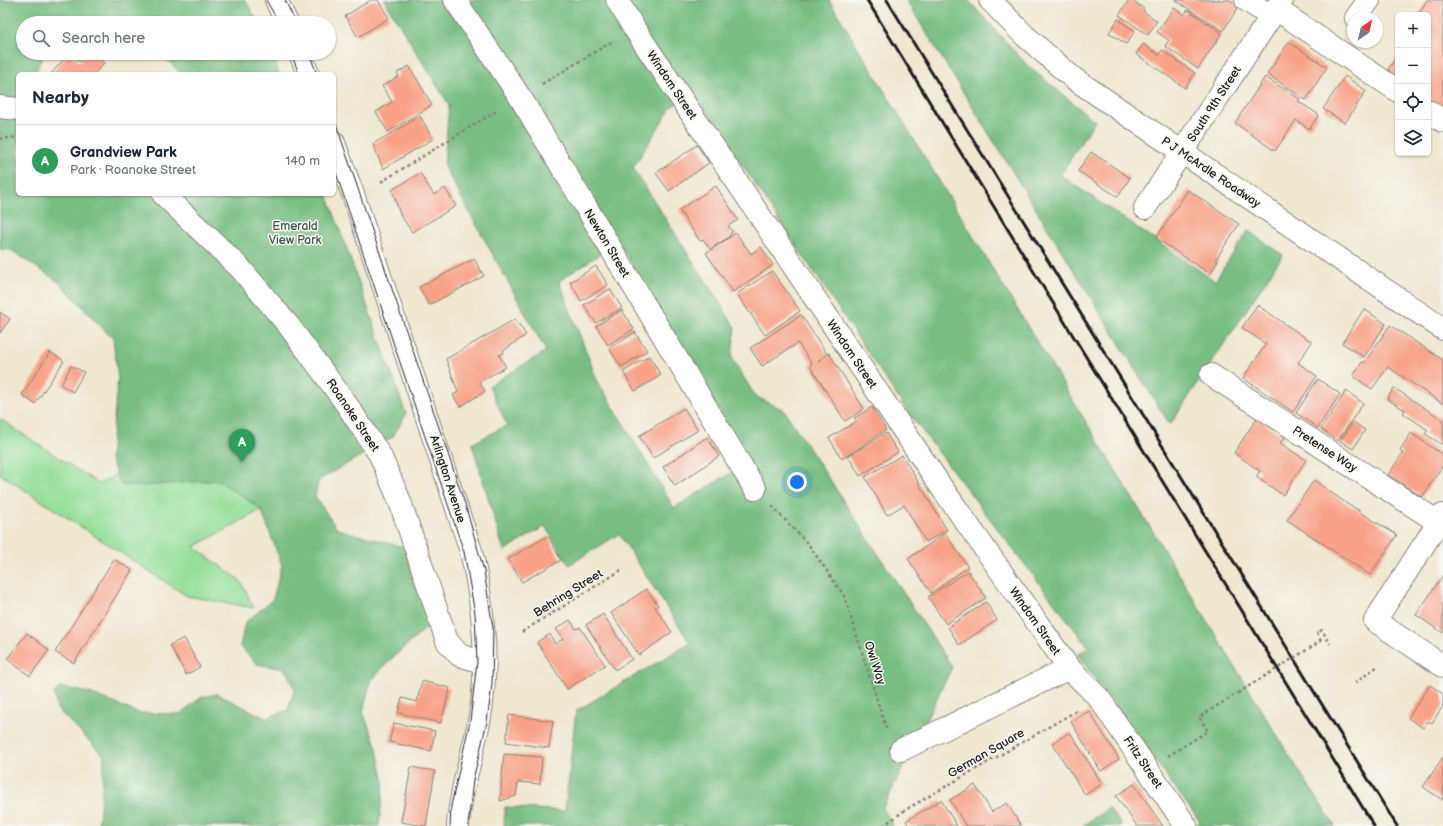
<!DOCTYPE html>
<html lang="en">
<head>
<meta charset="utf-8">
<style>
	body { margin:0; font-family:"Balsamiq Sans",sans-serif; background:#f2f2f3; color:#1f2937 }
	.controls { position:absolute; right:12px; top:12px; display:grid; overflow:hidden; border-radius:6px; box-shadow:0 1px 3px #0004 }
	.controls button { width:36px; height:36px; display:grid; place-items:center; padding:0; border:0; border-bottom:1px solid #e0e1e3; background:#fff; color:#1f2937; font:20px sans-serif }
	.compass { position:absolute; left:1347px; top:12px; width:36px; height:36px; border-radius:50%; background:#fff; box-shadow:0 1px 3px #0004; rotate:35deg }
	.you { position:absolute; left:797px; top:482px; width:14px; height:14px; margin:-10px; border:3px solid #fff; border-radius:50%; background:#1a73e8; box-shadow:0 0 0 6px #1a73e833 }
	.badge { display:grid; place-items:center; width:26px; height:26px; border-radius:50%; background:#0b8043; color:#fff; font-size:13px; font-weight:700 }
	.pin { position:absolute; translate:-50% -33px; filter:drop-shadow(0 1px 2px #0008) }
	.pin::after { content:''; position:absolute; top:21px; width:14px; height:12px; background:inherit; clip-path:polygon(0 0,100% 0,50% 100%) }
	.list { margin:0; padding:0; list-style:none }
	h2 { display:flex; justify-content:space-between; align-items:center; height:52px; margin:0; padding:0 16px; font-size:17px }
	h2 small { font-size:13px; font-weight:400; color:#747a83 }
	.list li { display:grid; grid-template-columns:26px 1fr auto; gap:12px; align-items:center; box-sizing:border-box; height:72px; padding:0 16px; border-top:1px solid #e0e1e3 }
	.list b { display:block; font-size:15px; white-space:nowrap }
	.list p { margin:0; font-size:13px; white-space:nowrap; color:#747a83 }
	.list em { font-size:13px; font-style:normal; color:#747a83 }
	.icon { flex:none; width:22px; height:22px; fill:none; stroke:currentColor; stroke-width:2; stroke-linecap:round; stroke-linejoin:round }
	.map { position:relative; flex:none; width:1443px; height:826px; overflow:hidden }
	.search { position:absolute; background:#fff; box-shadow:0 1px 3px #0004; left:16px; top:16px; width:320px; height:44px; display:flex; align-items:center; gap:10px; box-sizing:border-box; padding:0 14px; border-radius:22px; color:#747a83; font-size:15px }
	.panel { position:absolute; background:#fff; box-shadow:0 1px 3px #0004; left:16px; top:72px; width:320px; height:124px; border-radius:6px }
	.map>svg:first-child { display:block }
</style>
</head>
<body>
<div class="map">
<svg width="1443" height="826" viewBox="0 0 1443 826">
	<rect width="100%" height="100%" fill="#f6f6f2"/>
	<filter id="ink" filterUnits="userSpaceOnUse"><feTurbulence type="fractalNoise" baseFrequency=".025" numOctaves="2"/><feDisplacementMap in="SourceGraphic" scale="8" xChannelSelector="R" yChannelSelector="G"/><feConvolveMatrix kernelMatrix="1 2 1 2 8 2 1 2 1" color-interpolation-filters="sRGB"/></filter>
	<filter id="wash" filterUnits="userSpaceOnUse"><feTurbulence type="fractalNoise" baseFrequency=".012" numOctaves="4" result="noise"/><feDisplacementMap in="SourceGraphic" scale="16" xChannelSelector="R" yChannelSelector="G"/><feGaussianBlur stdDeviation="0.9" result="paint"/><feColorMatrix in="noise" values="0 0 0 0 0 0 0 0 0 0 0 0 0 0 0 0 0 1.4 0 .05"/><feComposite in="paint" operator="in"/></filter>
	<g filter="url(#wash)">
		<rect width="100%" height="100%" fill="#efe7cf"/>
		<!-- green -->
		<path fill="#95df9a" stroke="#587e5b" d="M0 419 99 484 188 434 367 451 194 547 240 580 254 608 187 596 0 474Z"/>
		<!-- forest -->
		<g fill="#78be82" stroke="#4a6d4f" fill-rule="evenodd">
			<path d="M0 0H245L259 23H23V53H46L39 63 36 74H18V194H327L406 414 393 437 319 480 315 496 337 529 404 547 430 625 392 658 370 682 363 712 376 745 384 782 379 826H98L102 794 104 756 57 709 54 693 60 687 90 693 138 713 180 714 202 697 217 694 266 718 288 710 295 689 285 669 257 664 240 647 245 623 273 599 282 565 261 509 218 480 141 486 121 485 110 458 118 378 113 339 60 283 11 250 0 249Z"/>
			<path d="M384 0H829L1287 752 1335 826H1195L1200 822 1077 654 1089 648 907 411 694 93 671 107 633 168 735 327 732 358 755 396 784 410 952 667 883 808 893 826H504L505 807 565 811 576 711 690 643 619 534 569 565 545 526 504 551 472 444 507 425 489 386 546 351 444 166 449 105ZM618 242 750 461 674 508 597 380 559 281Z"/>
			<path d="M906 0H968L1028 66 1095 121 1060 175 1215 281 1248 231 1283 255 1170 425Z"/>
			<path d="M160 53H272L279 74H181Z"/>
			<path d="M1109 808 1122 826H1082Z"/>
		</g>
		<g id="blocks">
			<!-- building -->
			<g fill="#f8a389">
				<path d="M371 0H378L389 18 358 37 345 16Z"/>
				<path d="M1129 0H1132L1144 9 1143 11 1157 21 1148 35 1119 15Z"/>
				<path d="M1175 0H1230L1239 6 1223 31Z"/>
				<path d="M1427 0H1443V112L1428 102V15H1418Z"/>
				<path d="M1174 8 1184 15 1188 10 1222 33 1198 69 1165 46 1169 40 1157 32Z"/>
				<path d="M1118 19 1135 31 1126 44 1109 33Z"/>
				<path d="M1289 42 1327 67 1306 100 1267 74Z"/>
				<path d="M1143 44 1159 55 1162 50 1195 73 1185 88 1136 54Z"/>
				<path d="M69 53 80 62 89 53H92L104 63 94 74H51Z"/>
				<path d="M1398 55V82L1385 74Z"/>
				<path d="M409 66 432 105 388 132 376 112 392 102 382 86 399 76 397 73Z"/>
				<path d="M1345 76 1366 91 1345 123 1323 109Z"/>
				<path d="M1265 77 1300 99 1298 101 1319 115 1309 129 1296 120 1275 151 1235 123Z"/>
				<path d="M420 116 433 139 383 169 373 144Z"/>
				<path d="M697 145 709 163 669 191 656 173Z"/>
				<path d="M1091 152 1130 178 1118 197 1078 171Z"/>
				<path d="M420 173 434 195 445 188 456 206 412 232 400 214 392 190Z"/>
				<path d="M716 186 738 220 728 226 732 231 729 237 710 249 703 239 700 241 679 210Z"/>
				<path d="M1188 190 1239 224 1216 259 1218 261 1210 274 1156 238Z"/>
				<path d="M736 233 751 254 761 247 773 265 733 292 706 253Z"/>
				<path d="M474 259 484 276 429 305 419 287Z"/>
				<path d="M596 266 608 285 581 301 570 282Z"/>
				<path d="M772 271 800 311 765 335 737 294Z"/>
				<path d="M610 289 622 308 596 323 584 305Z"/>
				<path d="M1257 305 1312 342 1298 363 1317 376 1293 412 1243 378 1266 344 1242 328Z"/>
				<path d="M1364 309 1386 324 1364 357 1342 343Z"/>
				<path d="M622 310 634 329 608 345 596 326Z"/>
				<path d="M0 312 10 319 0 333Z"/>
				<path d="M801 315 827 354 818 361 829 353 864 409 845 421 810 366 812 364 798 343 762 366 750 348Z"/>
				<path d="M515 319 526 335 503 351 504 353 499 355 506 367 479 382 485 391 460 407 453 395 458 392 446 359Z"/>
				<path d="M1390 325 1443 360V404L1388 367 1372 389 1353 376 1362 362 1364 363Z"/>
				<path d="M635 332 647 351 621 367 609 348Z"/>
				<path d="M50 352 64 361 35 404 22 395Z"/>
				<path d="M649 356 661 375 635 391 623 372Z"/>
				<path d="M71 366 84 372 73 392 61 385Z"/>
				<path d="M1318 379 1340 394 1318 428 1296 413Z"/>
				<path d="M1394 388 1443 420V445L1425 434 1428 430 1403 413 1405 410 1387 399Z"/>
				<path d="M1346 391 1363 403 1338 441 1321 429Z"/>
				<path d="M872 407 886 430 842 459 829 438 857 421 854 418Z"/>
				<path d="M684 408 698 430 653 458 639 436Z"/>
				<path d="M1257 418 1285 437 1280 443 1306 460 1283 495 1256 477 1260 471 1234 453Z"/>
				<path d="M1353 422 1365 430 1353 449 1340 441Z"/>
				<path d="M886 433 898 452 860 476 848 456Z"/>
				<path d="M1411 433 1443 455V465L1422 497 1388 475 1403 453 1400 450Z"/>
				<path d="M707 437 719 456 675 486 663 467Z"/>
				<path d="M902 455 947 530 926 542 904 505 887 515 865 477Z"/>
				<path d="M1314 480 1350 506 1359 510 1358 511 1397 535 1370 575 1287 520Z"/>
				<path d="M945 533 968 567 931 593 908 559Z"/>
				<path d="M548 536 561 560 522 582 508 559Z"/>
				<path d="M114 559 132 570 74 663 55 652Z"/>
				<path d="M968 571 986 598 946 624 928 597Z"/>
				<path d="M1443 575V633L1416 615Z"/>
				<path d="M646 589 658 605 655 607 672 632 639 655 611 613Z"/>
				<path d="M986 602 997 620 959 645 948 627Z"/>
				<path d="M603 614 632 659 615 670 586 625Z"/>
				<path d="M570 620 576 629 580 627 605 665 567 689 537 642 550 634 555 644 563 639 556 629Z"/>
				<path d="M27 633 49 650 30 676 7 659Z"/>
				<path d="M184 638 200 667 186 675 170 645Z"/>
				<path d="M422 681 450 688 441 723 398 713 402 698 417 702Z"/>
				<path d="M1430 685 1443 694V706L1432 723 1428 721 1423 728 1408 718Z"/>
				<path d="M1089 711 1119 759 1101 771 1071 722Z"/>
				<path d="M509 715 553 721 549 748 506 742Z"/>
				<path d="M394 723 435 731 431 751 389 742Z"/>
				<path d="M1070 732 1102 784 1085 795 1052 743Z"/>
				<path d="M504 754 542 757 540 784 518 782 516 796 500 801Z"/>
				<path d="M1443 757V800L1423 787Z"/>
				<path d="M411 767 435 771 426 826 401 822Z"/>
				<path d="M1134 784 1163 826H1137L1116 796Z"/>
				<path d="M975 785 992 812 1007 803 1021 826H966L950 800Z"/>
				<path d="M941 800 957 826H909L906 821Z"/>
			</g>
		</g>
	</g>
	<g filter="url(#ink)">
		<use href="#blocks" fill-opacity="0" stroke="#868276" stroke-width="1"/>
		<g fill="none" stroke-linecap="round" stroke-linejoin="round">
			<!-- minor casing -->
			<g stroke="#868276" stroke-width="24">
				<g id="minor">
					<path d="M455 0 520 97 755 489"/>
					<path d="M617 0 634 28 942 488 1069 668 1099 698 1186 826"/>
					<path d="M1246 0 1271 16"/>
					<path d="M1276 9 1398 91"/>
					<path d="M1356 18 1369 0"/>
					<path d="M0 107 18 109"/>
					<path d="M1428 111 1443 121"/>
					<path d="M163 194 240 268 289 326 345 402 380 455 399 499 447 641 459 655 485 663"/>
					<path d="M1145 208 1282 0"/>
					<path d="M1211 375 1438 522"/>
					<path d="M1443 515 1375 621 1443 666"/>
					<path d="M901 750 1069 668"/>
				</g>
			</g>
			<!-- major casing -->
			<g stroke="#868276" stroke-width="24">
				<g id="major">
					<path d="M276 0 287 23"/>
					<path d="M990 0 1024 35 1073 78 1443 329"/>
					<path d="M300 53 308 74"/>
					<path d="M334 143 354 197 471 551C484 607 490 664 479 722 472 757 460 791 458 826"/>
				</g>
			</g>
			<!-- path -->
			<g stroke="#868276" stroke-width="2.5" stroke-dasharray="3 3" stroke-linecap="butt">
				<path d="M542 84 613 41"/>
				<path d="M0 139 18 137"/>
				<path d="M381 182 498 110"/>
				<path d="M772 506 809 545 844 596 887 731"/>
				<path d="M522 632 623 569"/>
				<path d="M1321 641 1317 633 1322 630 1330 644"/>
				<path d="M1355 683 1378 666"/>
				<path d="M1168 756 1208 731 1199 717 1238 693"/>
				<path d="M883 826 905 810 1078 710"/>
			</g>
			<!-- minor -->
			<use href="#minor" stroke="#fff" stroke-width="22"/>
			<!-- major -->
			<use href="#major" stroke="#fff" stroke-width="22"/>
			<!-- tram -->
			<g stroke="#1c1c1c" stroke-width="1">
				<path d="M266 0 279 23"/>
				<path d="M285 0 296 23"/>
				<path d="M291 53 299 74"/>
				<path d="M309 53 317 74"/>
				<path d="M334 118 465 504 484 571 493 628 492 684 487 722 473 780 468 826"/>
				<path d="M334 167 464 552 475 614 477 662 470 721 451 806 450 826"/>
			</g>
			<!-- rail -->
			<g stroke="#1c1c1c" stroke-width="3">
				<path d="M867 0 1374 826"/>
				<path d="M887 0 1397 826"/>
			</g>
			<!-- path-bridge -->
			<path stroke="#868276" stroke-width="2.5" stroke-dasharray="3 3" stroke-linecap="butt" d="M1238 693 1321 641"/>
		</g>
	</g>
	<g text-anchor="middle" stroke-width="3" stroke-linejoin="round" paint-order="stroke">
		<!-- street labels -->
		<g font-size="12" fill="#1c1c1c" stroke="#f6f6f2">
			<text transform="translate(672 85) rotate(56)" y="4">Windom Street</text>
			<text transform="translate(1214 104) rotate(-57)" y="4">South 9th Street</text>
			<text transform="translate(1211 172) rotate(34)" y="4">P J McArdle Roadway</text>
			<text transform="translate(607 243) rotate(59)" y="4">Newton Street</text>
			<text transform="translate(852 354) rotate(56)" y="4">Windom Street</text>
			<text transform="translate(353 415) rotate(56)" y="4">Roanoke Street</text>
			<text transform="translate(1325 449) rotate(33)" y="4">Pretense Way</text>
			<text transform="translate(448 479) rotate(72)" y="4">Arlington Avenue</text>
			<text transform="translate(568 593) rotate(-32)" y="4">Behring Street</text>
			<text transform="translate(1035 621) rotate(55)" y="4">Windom Street</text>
			<text transform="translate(875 663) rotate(72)" y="4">Owl Way</text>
			<text transform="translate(986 753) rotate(-30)" y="4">German Square</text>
			<text transform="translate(1143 762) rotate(56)" y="4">Fritz Street</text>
		</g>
		<!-- park labels -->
		<g font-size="12" fill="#405642" stroke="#f6f6f2">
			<text x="295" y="230">Emerald<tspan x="295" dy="14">View Park</tspan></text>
		</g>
	</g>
</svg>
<div class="controls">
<button>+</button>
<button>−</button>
<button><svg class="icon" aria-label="locate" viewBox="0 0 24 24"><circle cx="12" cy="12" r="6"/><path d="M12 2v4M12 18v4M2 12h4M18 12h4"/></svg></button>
<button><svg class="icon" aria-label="layers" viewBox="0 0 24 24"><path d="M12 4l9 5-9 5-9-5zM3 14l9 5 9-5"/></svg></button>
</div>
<svg class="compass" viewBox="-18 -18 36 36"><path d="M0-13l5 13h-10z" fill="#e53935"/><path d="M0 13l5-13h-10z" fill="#747a83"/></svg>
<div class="you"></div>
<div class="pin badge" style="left:242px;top:462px;background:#2e9e5b">A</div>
<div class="search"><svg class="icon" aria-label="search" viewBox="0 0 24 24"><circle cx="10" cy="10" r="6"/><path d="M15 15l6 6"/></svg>Search here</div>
<section class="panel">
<h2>Nearby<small></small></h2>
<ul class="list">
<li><span class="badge" style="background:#2e9e5b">A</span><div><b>Grandview Park</b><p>Park · Roanoke Street</p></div><em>140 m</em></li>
</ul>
</section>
</div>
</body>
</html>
